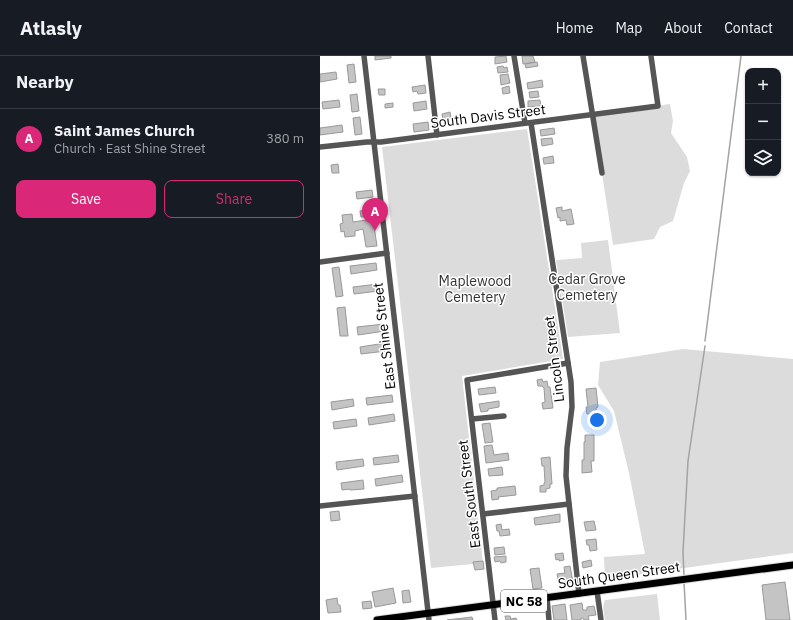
<!DOCTYPE html>
<html lang="en">
<head>
<meta charset="utf-8">
<style>
	body { margin:0; font-family:"IBM Plex Sans",sans-serif; background:#242831; color:#f1f3f6 }
	.controls { position:absolute; right:12px; top:12px; display:grid; overflow:hidden; border-radius:8px; box-shadow:0 1px 3px #0004 }
	.controls button { width:36px; height:36px; display:grid; place-items:center; padding:0; border:0; border-bottom:1px solid #363941; background:#171b24; color:#f1f3f6; font:20px sans-serif }
	.you { position:absolute; left:277px; top:364px; width:14px; height:14px; margin:-10px; border:3px solid #fff; border-radius:50%; background:#1a73e8; box-shadow:0 0 0 6px #1a73e833 }
	.badge { display:grid; place-items:center; width:26px; height:26px; border-radius:50%; background:#db2777; color:#fff; font-size:13px; font-weight:700 }
	.pin { position:absolute; translate:-50% -33px; filter:drop-shadow(0 1px 2px #0008) }
	.pin::after { content:''; position:absolute; top:21px; width:14px; height:12px; background:inherit; clip-path:polygon(0 0,100% 0,50% 100%) }
	.list { margin:0; padding:0; list-style:none }
	h2 { display:flex; justify-content:space-between; align-items:center; height:52px; margin:0; padding:0 16px; font-size:17px }
	h2 small { font-size:13px; font-weight:400; color:#9ea1a6 }
	.list li { display:grid; grid-template-columns:26px 1fr auto; gap:12px; align-items:center; box-sizing:border-box; height:60px; padding:0 16px; border-top:1px solid #363941 }
	.list b { display:block; font-size:15px; white-space:nowrap }
	.list p { margin:0; font-size:13px; white-space:nowrap; color:#9ea1a6 }
	.list em { font-size:13px; font-style:normal; color:#9ea1a6 }
	.actions { display:flex; gap:8px; padding:12px 16px }
	.actions a { flex:1; padding:9px 0; border:1px solid #db2777; border-radius:8px; text-align:center; font-size:14px; color:#db2777 }
	.actions .main { background:#db2777; color:#fff }
	.icon { flex:none; width:22px; height:22px; fill:none; stroke:currentColor; stroke-width:2; stroke-linecap:round; stroke-linejoin:round }
	.map { position:relative; flex:none; width:473px; height:564px; overflow:hidden }
	header { display:flex; align-items:center; gap:24px; box-sizing:border-box; height:56px; padding:0 20px; background:#171b24; border-bottom:1px solid #363941 }
	header strong { font-size:19px }
	nav { display:flex; gap:22px; margin-inline-start:auto; font-size:14px }
	main { display:flex }
	aside { flex:1; background:#171b24 }
	.map>svg:first-child { display:block }
</style>
</head>
<body>
<header>
<strong>Atlasly</strong>
<nav><a>Home</a><a>Map</a><a>About</a><a>Contact</a></nav>
</header>
<main>
<aside>
<h2>Nearby<small></small></h2>
<ul class="list">
<li><span class="badge">A</span><div><b>Saint James Church</b><p>Church · East Shine Street</p></div><em>380 m</em></li>
</ul>
<div class="actions"><a class="main">Save</a><a>Share</a></div>
</aside>
<div class="map">
<svg width="473" height="564" viewBox="0 0 473 564">
	<rect width="100%" height="100%" fill="#fff"/>
	<!-- green -->
	<g fill="#dcdcdc">
		<path d="M350 48 353 65 351 77 367 101 370 115 364 127 353 165 340 171 334 183 293 189 273 59Z"/>
		<path d="M207 73 243 303 142 320 163 507 111 512 62 91Z"/>
		<path d="M288 184 300 277 248 281 236 204 262 202 261 187Z"/>
		<path d="M363 293 473 303V497L285 523 284 501 325 498 309 417 294 355 278 329 280 306Z"/>
		<path d="M337 538 340 564H285C284 558 282 550 285 544Z"/>
	</g>
	<g fill="none" stroke-linecap="round" stroke-linejoin="round">
		<!-- stream -->
		<g stroke="#a3a3a3" stroke-width="1.5">
			<path d="M385 285 421 0"/>
			<path d="M364 520 363 496 368 405 385 290"/>
			<path d="M364 526 366 564"/>
		</g>
	</g>
	<!-- building -->
	<g fill="#c4c4c4" stroke="#999">
		<path d="M55 0H71V2L55 4Z"/>
		<path d="M186 0 187 6 175 8V1Z"/>
		<path d="M202 0H213L215 6 203 8Z"/>
		<path d="M217 6 218 10 206 12 205 8Z"/>
		<path d="M34 8 36 26 29 27 27 9Z"/>
		<path d="M183 10 184 12 187 11 188 16 178 17 177 11Z"/>
		<path d="M16 16 17 23 0 26V18Z"/>
		<path d="M188 18 190 27 181 29 180 19Z"/>
		<path d="M222 24 223 31 208 33 207 27Z"/>
		<path d="M105 29 106 37 98 38 97 35 93 36 92 31Z"/>
		<path d="M189 30 190 37 183 38 182 32Z"/>
		<path d="M58 33H65V39H59Z"/>
		<path d="M218 35 219 41 210 42 209 36Z"/>
		<path d="M37 38 39 55 32 56 30 39Z"/>
		<path d="M19 44 20 51 3 53 2 46Z"/>
		<path d="M220 44 221 50 208 51V45Z"/>
		<path d="M106 45 107 53 94 55 93 47Z"/>
		<path d="M73 47V51L65 52V48Z"/>
		<path d="M130 56 131 62 123 63 122 58Z"/>
		<path d="M40 61 42 78 35 79 33 62Z"/>
		<path d="M108 66 109 74 94 76 93 68Z"/>
		<path d="M22 69 23 76 0 79V72Z"/>
		<path d="M234 72 235 78 221 80 220 74Z"/>
		<path d="M232 82 233 88 222 90 221 83Z"/>
		<path d="M233 100 234 107 224 108 223 102Z"/>
		<path d="M18 108 19 117H12L11 109Z"/>
		<path d="M52 134 53 141 37 143 36 136Z"/>
		<path d="M242 151V155L251 153 254 168 247 169 246 164 240 165V161L238 162 236 152Z"/>
		<path d="M52 153 53 160 41 161 40 155Z"/>
		<path d="M32 158 33 166 53 163 57 190 46 191 43 173 35 175V180L25 181 24 175 21 176 20 168 23 167 22 159Z"/>
		<path d="M56 207 57 214 31 218 30 210Z"/>
		<path d="M19 211 23 240 16 241 12 212Z"/>
		<path d="M58 228 59 235 34 238 33 231Z"/>
		<path d="M25 251 28 280H20L17 252Z"/>
		<path d="M64 268 65 275 38 279 37 271Z"/>
		<path d="M65 287 66 295 41 298 40 291Z"/>
		<path d="M222 323 223 326 227 325 228 331H230L233 352 223 353 222 347 225 346 224 332 222 330H218L217 324Z"/>
		<path d="M175 331 176 337 159 339 158 333Z"/>
		<path d="M276 332 278 351 276 352V357L267 358 266 351H268L266 333Z"/>
		<path d="M72 339 73 346 47 349 46 342Z"/>
		<path d="M33 343 34 350 12 354 11 346Z"/>
		<path d="M179 345V351L168 353V355L161 356 159 348Z"/>
		<path d="M74 358 75 365 49 369 48 362Z"/>
		<path d="M36 363 37 370 14 373 13 366Z"/>
		<path d="M170 367 173 386 165 387 162 368Z"/>
		<path d="M265 379H274V405H271L272 416 262 417V404H264V386H265Z"/>
		<path d="M172 389 174 399 188 397 189 404 166 407 164 390Z"/>
		<path d="M78 399 79 406 54 409 53 402Z"/>
		<path d="M230 401 232 428H230V432L226 433V436H220V430L224 429V427L225 426 224 410H222L221 402Z"/>
		<path d="M43 403 44 410 17 414 16 406Z"/>
		<path d="M182 411 183 419 169 420 168 413Z"/>
		<path d="M82 419 83 426 56 430 55 423Z"/>
		<path d="M43 424 44 433 30 434V433L22 434 21 427Z"/>
		<path d="M195 430 196 439 178 441 179 443 172 444 171 435 177 434V432Z"/>
		<path d="M19 455 20 464 11 465 10 456Z"/>
		<path d="M240 458V466L215 469 214 462Z"/>
		<path d="M274 465 276 474 266 475 264 466Z"/>
		<path d="M181 468 182 474 189 473 190 479 180 480 179 475H177L176 469Z"/>
		<path d="M276 483 277 494 270 495 269 489H267L266 484Z"/>
		<path d="M184 491 185 498 175 499 174 492Z"/>
		<path d="M243 497 244 504 239 505V503L236 504 235 498Z"/>
		<path d="M186 500V506L181 507 180 505 175 506 174 501Z"/>
		<path d="M271 504 272 510 263 512 262 506Z"/>
		<path d="M163 505 164 513 155 514 153 506Z"/>
		<path d="M250 510 253 526 239 528 237 518 245 517 244 511Z"/>
		<path d="M219 512 222 532 213 533 210 513Z"/>
		<path d="M465 526 470 564H446L442 529Z"/>
		<path d="M73 532 76 547 55 551 52 536Z"/>
		<path d="M89 534 91 546 83 547 82 535Z"/>
		<path d="M17 542 18 549H20L21 556 8 557 6 544Z"/>
		<path d="M51 545 52 552 43 553 42 546Z"/>
		<path d="M262 547 263 554H267V551L274 550 276 559 268 560 269 564H264L263 562H261V564H252L250 549Z"/>
		<path d="M245 548 247 564H234L232 550Z"/>
		<path d="M185 560H190L191 563 196 562 197 564H186Z"/>
		<path d="M152 561 153 564H127Z"/>
	</g>
	<g fill="none" stroke-linecap="round" stroke-linejoin="round">
		<!-- major casing -->
		<g stroke="#dbdbdb" stroke-width="9">
			<path id="major" d="M57 564 473 509"/>
		</g>
		<!-- minor -->
		<g stroke="#555" stroke-width="5.5">
			<path d="M44 0 109 564"/>
			<path d="M108 0 117 79"/>
			<path d="M194 0 205 67"/>
			<path d="M263 0 282 117"/>
			<path d="M211 67 251 326 252 351 247 392 246 420 259 538"/>
			<path d="M0 91 47 86H61L338 50 331 0"/>
			<path d="M0 206 67 197"/>
			<path d="M152 363 184 360"/>
			<path d="M0 450 95 440"/>
			<path d="M163 458 249 448"/>
			<path d="M277 535 281 564"/>
			<path d="M227 542 229 564"/>
			<path d="M175 564 147 324 248 307"/>
		</g>
		<!-- major -->
		<use href="#major" stroke="#000" stroke-width="7"/>
	</g>
	<g text-anchor="middle" stroke-width="3" stroke-linejoin="round" paint-order="stroke">
		<!-- shield labels -->
		<rect fill="#fff" stroke="#4c4c4c" stroke-width="1" x="181" y="534" width="46" height="22" rx="3"/>
		<g font-size="13" font-weight="bold" fill="#000">
			<text x="204" y="550">NC 58</text>
		</g>
		<!-- street labels -->
		<g font-size="14" fill="#000" stroke="#fff">
			<text transform="translate(168 60) rotate(-7)" y="5">South Davis Street</text>
			<text transform="translate(64 280) rotate(-97)" y="5">East Shine Street</text>
			<text transform="translate(234 303) rotate(-97)" y="5">Lincoln Street</text>
			<text transform="translate(149 438) rotate(-97)" y="5">East South Street</text>
			<text transform="translate(299 519) rotate(-8)" y="5">South Queen Street</text>
		</g>
		<!-- park labels -->
		<g font-size="14" fill="#333" stroke="#fff">
			<text x="267" y="228">Cedar Grove<tspan x="267" dy="16">Cemetery</tspan></text>
			<text x="155" y="230">Maplewood<tspan x="155" dy="16">Cemetery</tspan></text>
		</g>
	</g>
</svg>
<div class="controls">
<button>+</button>
<button>−</button>
<button><svg class="icon" aria-label="layers" viewBox="0 0 24 24"><path d="M12 4l9 5-9 5-9-5zM3 14l9 5 9-5"/></svg></button>
</div>
<div class="you"></div>
<div class="pin badge" style="left:55px;top:175px">A</div>
</div>
</main>
</body>
</html>
